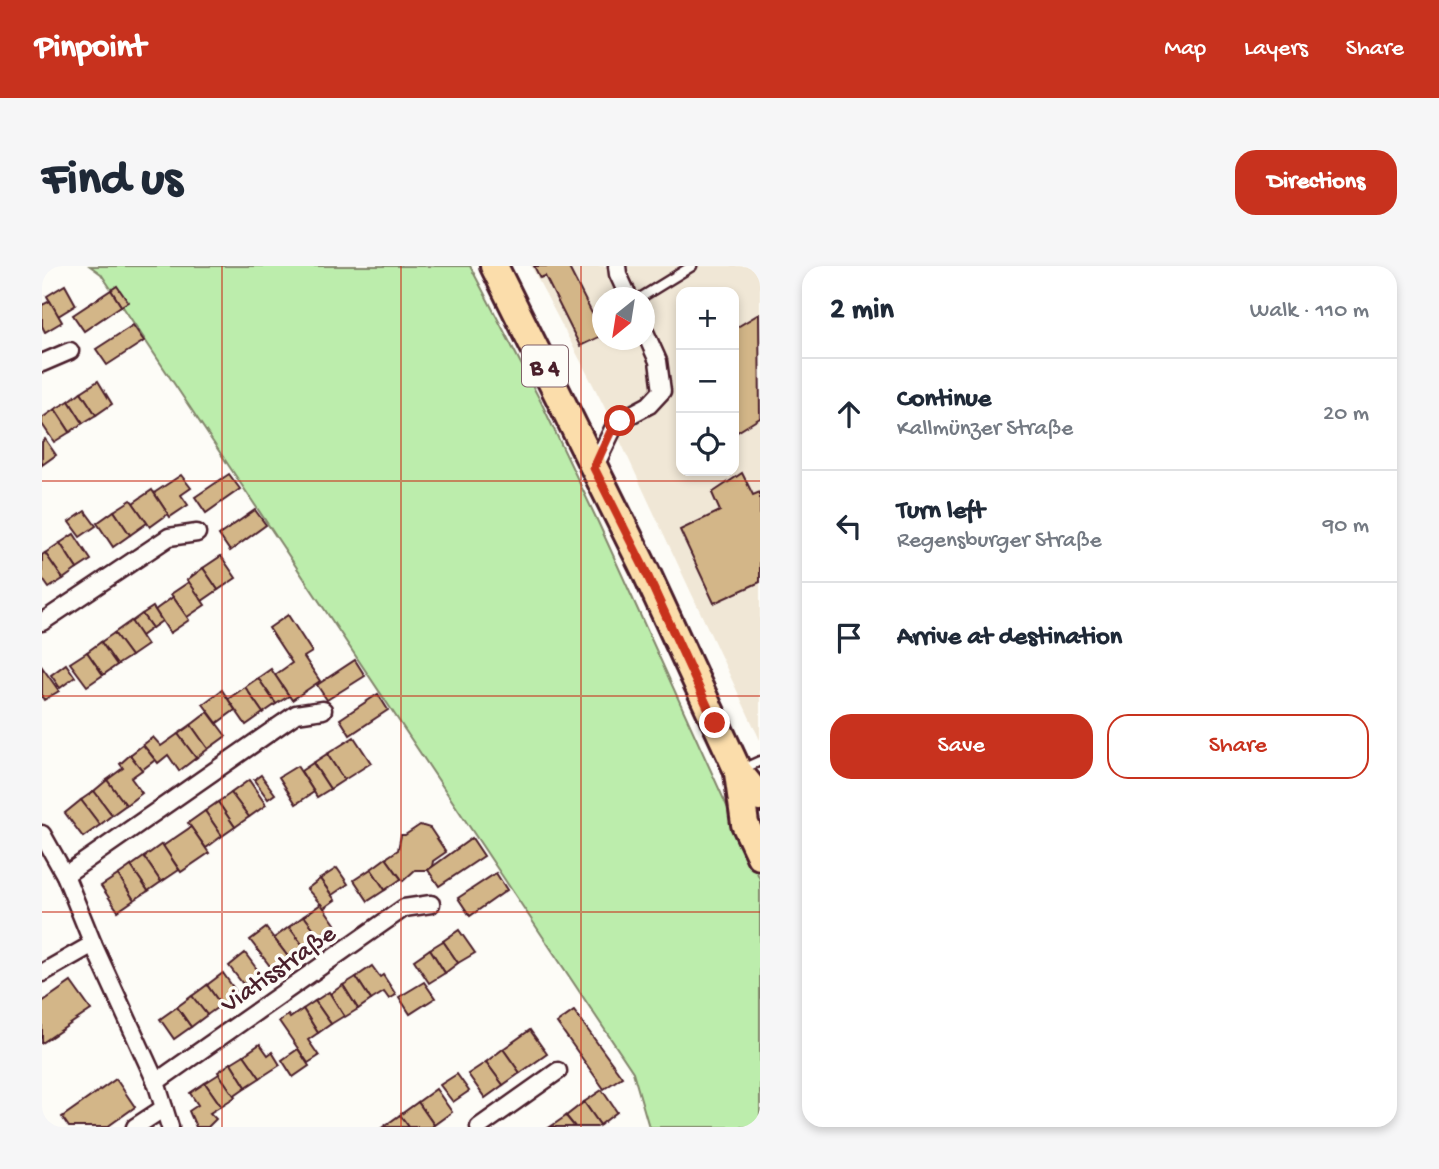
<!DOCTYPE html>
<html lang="en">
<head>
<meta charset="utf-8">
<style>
	body { margin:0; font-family:"Gochi Hand",sans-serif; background:#f6f6f7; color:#1f2937 }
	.controls { position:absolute; right:21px; top:21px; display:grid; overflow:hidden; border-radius:14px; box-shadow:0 4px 10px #0003 }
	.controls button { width:63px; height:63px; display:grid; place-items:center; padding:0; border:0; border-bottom:2px solid #e0e1e3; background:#fff; color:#1f2937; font:35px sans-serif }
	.compass { position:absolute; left:550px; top:21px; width:63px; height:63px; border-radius:50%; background:#fff; box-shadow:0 4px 10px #0003; rotate:210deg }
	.stop { position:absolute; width:21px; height:21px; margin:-16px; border:5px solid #c8321e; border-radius:50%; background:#fff }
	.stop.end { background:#c8321e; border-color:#fff; box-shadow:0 2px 7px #0008 }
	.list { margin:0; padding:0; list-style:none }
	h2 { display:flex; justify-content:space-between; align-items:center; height:91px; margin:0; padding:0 28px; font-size:30px }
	h2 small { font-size:23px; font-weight:400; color:#747a83 }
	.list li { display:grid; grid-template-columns:46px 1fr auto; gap:21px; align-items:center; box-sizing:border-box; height:112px; padding:0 28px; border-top:2px solid #e0e1e3 }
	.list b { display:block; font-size:26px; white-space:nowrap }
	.list p { margin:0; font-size:23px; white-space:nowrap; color:#747a83 }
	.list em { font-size:23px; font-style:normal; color:#747a83 }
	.actions { display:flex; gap:14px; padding:21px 28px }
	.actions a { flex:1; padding:16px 0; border:2px solid #c8321e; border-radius:21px; text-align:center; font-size:24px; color:#c8321e }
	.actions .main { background:#c8321e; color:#fff }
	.icon { flex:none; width:38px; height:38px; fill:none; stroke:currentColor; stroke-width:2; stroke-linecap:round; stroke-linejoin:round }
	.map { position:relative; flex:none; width:718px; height:861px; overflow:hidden; border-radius:21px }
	header { display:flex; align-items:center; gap:42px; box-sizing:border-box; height:98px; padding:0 35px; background:#c8321e; color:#fff }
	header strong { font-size:33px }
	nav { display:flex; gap:38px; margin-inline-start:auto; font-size:24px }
	.intro { display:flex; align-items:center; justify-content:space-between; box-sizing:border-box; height:168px; padding:0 42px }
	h1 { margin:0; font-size:49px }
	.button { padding:18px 32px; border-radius:21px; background:#c8321e; color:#fff; font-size:24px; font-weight:700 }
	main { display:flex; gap:42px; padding:0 42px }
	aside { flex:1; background:#fff; border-radius:21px; box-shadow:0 4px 10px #0003 }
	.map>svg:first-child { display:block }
</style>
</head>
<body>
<header>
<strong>Pinpoint</strong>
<nav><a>Map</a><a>Layers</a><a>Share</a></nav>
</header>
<div class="intro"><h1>Find us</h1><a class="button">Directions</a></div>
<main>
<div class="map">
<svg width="718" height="861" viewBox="0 0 718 861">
	<rect width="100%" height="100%" fill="#fdfcf7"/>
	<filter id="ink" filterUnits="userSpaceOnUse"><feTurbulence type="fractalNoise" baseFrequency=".0143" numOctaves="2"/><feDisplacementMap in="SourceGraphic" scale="14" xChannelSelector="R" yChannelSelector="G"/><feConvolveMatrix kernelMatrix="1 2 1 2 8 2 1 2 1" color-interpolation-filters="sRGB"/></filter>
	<g filter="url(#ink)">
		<!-- built -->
		<path fill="#f0e7d6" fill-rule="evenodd" d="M489 0H718V474L561 138ZM639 26H692V205H639ZM561 32H603V74H561Z"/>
		<!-- green -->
		<path fill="#bcedac" stroke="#83866c" stroke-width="2" d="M48 0H428L499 136 556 256 718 613V861H607L591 806 59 8Z"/>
		<!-- building -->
		<g fill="#d3b688" stroke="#4a1f2b" stroke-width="2">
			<path d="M492 0H526L561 69 538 80 503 10 498 12Z"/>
			<path d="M23 19 34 39 16 50 5 30Z"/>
			<path d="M75 20 86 36 79 40 69 24Z"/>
			<path d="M69 24 79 40 42 65 31 49Z"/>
			<path d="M8 35 20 56 3 66 0 60V39Z"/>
			<path d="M717 48 718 152 692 168V63Z"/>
			<path d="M91 59 102 75 65 99 54 83Z"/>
			<path d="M56 115 70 138 54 149 39 126Z"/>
			<path d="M39 126 54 149 41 157 27 135Z"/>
			<path d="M27 135 41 157 28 166 13 143Z"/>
			<path d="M13 143 28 166 12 176 0 158V152Z"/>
			<path d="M3 173 14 189 0 199V176Z"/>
			<path d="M700 207 711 229 718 226V316L672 337 638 264 678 245 670 227Z"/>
			<path d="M187 208 198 223 164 247 153 231Z"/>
			<path d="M139 209 149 222 139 229 146 239 128 251 112 227Z"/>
			<path d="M110 224 126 248 108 261 91 237Z"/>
			<path d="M89 234 105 257 88 269 72 245Z"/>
			<path d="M213 244 224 259 188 285 177 269Z"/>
			<path d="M43 245 54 260 38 271 27 256Z"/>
			<path d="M72 245 88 269 71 281 55 257Z"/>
			<path d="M32 268 49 294 35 303 18 277Z"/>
			<path d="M18 277 35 303 21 313 3 287Z"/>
			<path d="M3 287 21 313 7 322 0 312V289Z"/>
			<path d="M179 290 194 312 176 324 161 302Z"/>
			<path d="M161 302 176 324 160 335 145 314Z"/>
			<path d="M147 316 163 339 145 351 129 328Z"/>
			<path d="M131 331 147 354 128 367 113 344Z"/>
			<path d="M111 341 120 355 110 362 100 348Z"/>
			<path d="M100 348 110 362 99 370 89 356Z"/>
			<path d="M246 349 270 386 262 391 278 415 250 434 233 409 250 397 227 362Z"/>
			<path d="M89 355 105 379 89 390 72 367Z"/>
			<path d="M72 367 89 390 75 399 59 376Z"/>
			<path d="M59 376 75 399 61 409 45 386Z"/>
			<path d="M45 386 61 409 45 420 28 397Z"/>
			<path d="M313 394 323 410 285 434 275 419Z"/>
			<path d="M24 398 33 411 18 422 9 409Z"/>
			<path d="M0 401 17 425 2 434 0 431Z"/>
			<path d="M229 403 247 430 234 438 216 412Z"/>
			<path d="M216 412 234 438 221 447 203 421Z"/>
			<path d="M203 421 221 447 204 459 186 433Z"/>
			<path d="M180 424 193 444 175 457 161 438Z"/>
			<path d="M336 428 346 444 308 469 298 453Z"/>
			<path d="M166 446 184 470 166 483 149 459Z"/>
			<path d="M149 459 166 483 154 492 136 468Z"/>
			<path d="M136 468 154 492 137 505 126 489 116 497 101 479 111 471 119 480Z"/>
			<path d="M312 471 329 497 302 514 285 488Z"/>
			<path d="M101 479 113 494 100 504 88 489Z"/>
			<path d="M285 488 302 514 288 523 271 497Z"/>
			<path d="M88 489 100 504 89 512 100 527 84 539 65 514 81 502 78 498Z"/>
			<path d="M271 497 288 523 275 531 259 505Z"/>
			<path d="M255 500 272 526 254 538 237 511Z"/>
			<path d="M219 509 233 528 226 533 212 514Z"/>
			<path d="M65 514 84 539 70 549 52 525Z"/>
			<path d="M207 514 224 539 207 551 189 527Z"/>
			<path d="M52 525 70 549 58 559 39 534Z"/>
			<path d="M189 527 207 551 193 561 176 536Z"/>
			<path d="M39 534 58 559 41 571 23 547Z"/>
			<path d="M176 536 193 561 180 570 163 545Z"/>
			<path d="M163 545 180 570 164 582 146 557Z"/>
			<path d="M378 559 388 562 404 586 391 595 390 601 386 604H373L361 615 344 592 356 584 359 569H363Z"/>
			<path d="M149 561 167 587 139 606 121 580Z"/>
			<path d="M430 572 442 590 397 620 386 604Z"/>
			<path d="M120 578 137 604 119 616 102 591Z"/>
			<path d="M102 591 119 616 106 625 89 600Z"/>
			<path d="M344 592 359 613 343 624 329 603Z"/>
			<path d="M89 600 106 625 92 634 76 609Z"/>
			<path d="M295 602 306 618 290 629 278 613Z"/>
			<path d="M329 603 343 624 326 635 312 614Z"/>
			<path d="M454 607 465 624 428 650 416 632Z"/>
			<path d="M76 609 92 634 76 645 59 620Z"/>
			<path d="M278 613 293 634 282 642 265 623Z"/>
			<path d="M279 638 293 658 277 670 262 650Z"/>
			<path d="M262 650 277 670 262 681 247 661Z"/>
			<path d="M247 661 262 681 247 692 232 672Z"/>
			<path d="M224 662 247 692 231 704 208 674Z"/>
			<path d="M417 664 433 687 416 697 401 675Z"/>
			<path d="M401 675 416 697 403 707 388 683Z"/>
			<path d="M388 683 403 707 387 717 372 694Z"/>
			<path d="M203 687 217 706 201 718 187 700Z"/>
			<path d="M330 700 338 711 341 709 354 729 347 733 342 726 329 734 314 711Z"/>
			<path d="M181 707 195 727 179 739 165 719Z"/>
			<path d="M314 711 329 734 316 743 301 719Z"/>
			<path d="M29 716 49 744 0 777V736Z"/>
			<path d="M382 716 393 732 368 748 357 731Z"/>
			<path d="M165 719 179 739 165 749 150 730Z"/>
			<path d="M301 719 316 743 303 751 288 728Z"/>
			<path d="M287 726 302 750 289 758 273 735Z"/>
			<path d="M150 730 165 749 149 761 135 741Z"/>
			<path d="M273 735 289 758 276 767 261 743Z"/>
			<path d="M135 741 149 761 132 773 118 753Z"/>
			<path d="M261 743 276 767 266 774 277 790 266 797 237 755 246 749 248 752Z"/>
			<path d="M532 745 580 811 562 823 515 757Z"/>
			<path d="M488 764 505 788 478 807 461 783Z"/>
			<path d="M218 778 226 789 230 786 238 799 218 812 202 789Z"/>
			<path d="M256 783 267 800 251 811 240 794Z"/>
			<path d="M461 783 478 807 461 819 444 796Z"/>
			<path d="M202 789 218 812 204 821 189 797Z"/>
			<path d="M444 796 461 819 443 832 426 808Z"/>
			<path d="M189 797 204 821 191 830 176 806Z"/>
			<path d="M177 808 193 831 179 840 163 817Z"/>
			<path d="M415 808 427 825 411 836 398 819Z"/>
			<path d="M74 813 93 841 65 861H27L20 851Z"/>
			<path d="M163 817 179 840 168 847 174 853 166 861H154L147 845 156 839 148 827Z"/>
			<path d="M394 823 410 846 392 859 376 836Z"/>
			<path d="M560 824 575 846 558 859 542 836Z"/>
			<path d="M376 836 392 859 390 861H367L358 849Z"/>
			<path d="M542 836 558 859 555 861H533L524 850Z"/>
			<path d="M358 849 367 861H341Z"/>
			<path d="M524 850 533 861H508L511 859Z"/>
		</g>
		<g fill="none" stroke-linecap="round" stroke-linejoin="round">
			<!-- lane casing -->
			<g stroke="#4a1f2b" stroke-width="13">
				<g id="lane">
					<path d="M598 32 650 0"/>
					<path d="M698 504 718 495"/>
				</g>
			</g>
			<!-- street casing -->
			<g stroke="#4a1f2b" stroke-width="21">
				<g id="street">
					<path d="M575 0 576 8 587 32"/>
					<path d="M0 97 28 85"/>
					<path d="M552 202 572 161 577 155 607 139 620 125 616 95 603 66"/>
					<path d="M0 356 127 271 155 267"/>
					<path d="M0 568 23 609 51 678 114 816 128 861"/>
					<path d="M23 609 254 448 281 444"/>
					<path d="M0 707 51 678"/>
					<path d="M114 816 362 642 389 638"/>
					<path d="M93 861 122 842"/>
					<path d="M437 861 516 805"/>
				</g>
			</g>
			<!-- primary casing -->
			<g stroke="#4a1f2b" stroke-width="32">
				<g id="primary">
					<path d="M452 0 603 304 696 505 718 532"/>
					<path d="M696 507 703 558 718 590"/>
				</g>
			</g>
			<!-- lane -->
			<use href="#lane" stroke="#fdfcf7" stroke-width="8"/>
			<!-- street -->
			<use href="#street" stroke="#fdfcf7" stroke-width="16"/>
			<!-- primary -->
			<use href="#primary" stroke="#fbddab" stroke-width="26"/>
		</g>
	</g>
	<g fill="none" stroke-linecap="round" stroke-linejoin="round" filter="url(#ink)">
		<!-- route -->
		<path stroke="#c8321e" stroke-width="9" d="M578 155 568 167 552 202 603 304 673 457"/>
	</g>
	<!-- grid -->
	<path fill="none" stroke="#c8321e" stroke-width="2" stroke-opacity="0.55" d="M180 0V861M359 0V861M539 0V861M0 215H718M0 430H718M0 646H718"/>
	<g text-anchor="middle" stroke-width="7" stroke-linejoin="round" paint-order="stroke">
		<!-- shield labels -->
		<rect fill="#fdfcf7" stroke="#806168" stroke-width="2" x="480" y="79.5" width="46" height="41" rx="5"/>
		<g font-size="24" font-weight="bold" fill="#4a1f2b">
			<text x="503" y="108">B 4</text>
		</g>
		<!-- street labels -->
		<g font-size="26" fill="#4a1f2b" stroke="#fdfcf7">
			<text transform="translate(235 701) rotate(-35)" y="9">Viatisstraße</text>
		</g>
	</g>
</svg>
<div class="controls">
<button>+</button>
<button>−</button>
<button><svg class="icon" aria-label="locate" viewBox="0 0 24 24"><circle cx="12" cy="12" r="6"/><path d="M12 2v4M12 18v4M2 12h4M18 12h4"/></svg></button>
</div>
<svg class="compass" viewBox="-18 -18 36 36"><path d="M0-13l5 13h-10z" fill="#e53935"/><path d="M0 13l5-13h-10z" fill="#747a83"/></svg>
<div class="stop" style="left:578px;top:155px"></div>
<div class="stop end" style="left:673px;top:457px"></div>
</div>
<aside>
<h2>2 min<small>Walk · 110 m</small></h2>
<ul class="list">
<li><svg class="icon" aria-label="ahead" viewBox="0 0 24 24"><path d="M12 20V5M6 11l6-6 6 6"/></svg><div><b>Continue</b><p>Kallmünzer Straße</p></div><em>20 m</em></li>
<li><svg class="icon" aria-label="left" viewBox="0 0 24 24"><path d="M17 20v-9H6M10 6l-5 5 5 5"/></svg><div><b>Turn left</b><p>Regensburger Straße</p></div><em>90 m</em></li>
<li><svg class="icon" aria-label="arrive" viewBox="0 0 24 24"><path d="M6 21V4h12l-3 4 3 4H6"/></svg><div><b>Arrive at destination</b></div></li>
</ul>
<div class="actions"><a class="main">Save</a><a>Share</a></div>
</aside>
</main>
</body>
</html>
